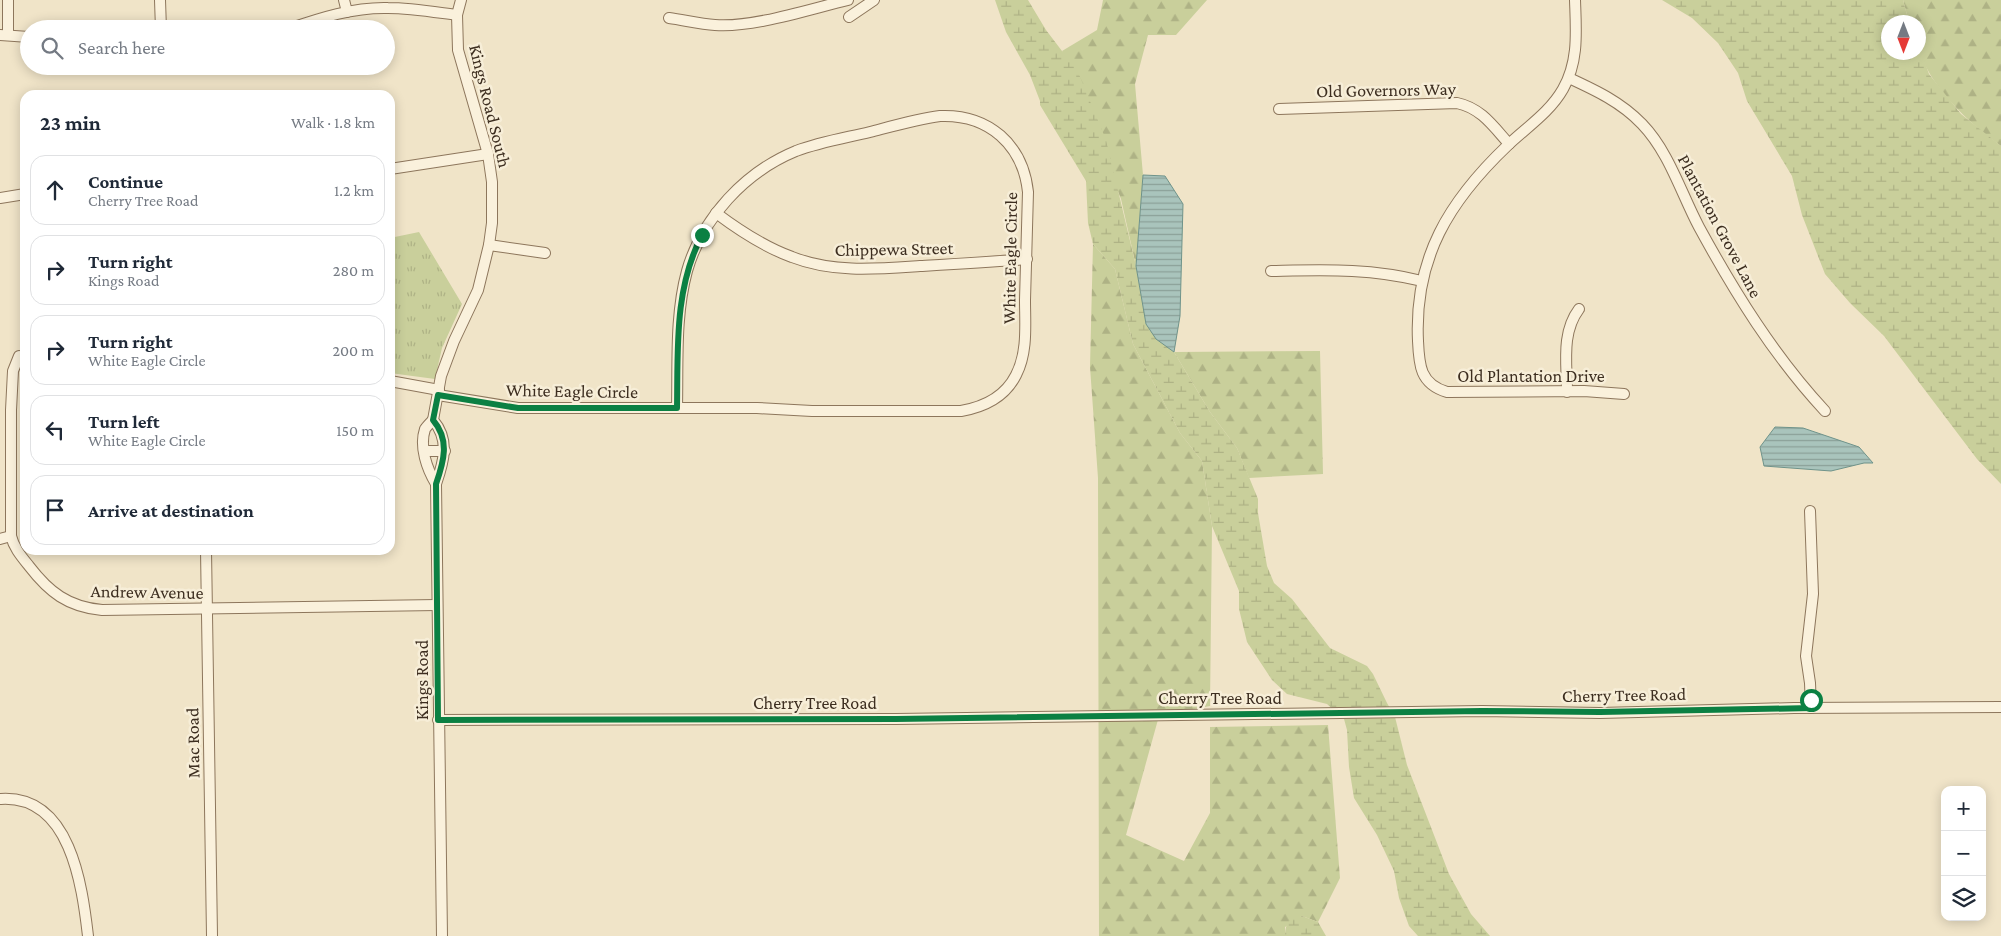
<!DOCTYPE html>
<html lang="en">
<head>
<meta charset="utf-8">
<style>
	body { margin:0; font-family:"Crimson Pro",serif; background:#f2f2f3; color:#1f2937 }
	.controls { position:absolute; right:15px; bottom:15px; display:grid; overflow:hidden; border-radius:10px; box-shadow:0 2px 12px #0003 }
	.controls button { width:45px; height:45px; display:grid; place-items:center; padding:0; border:0; border-bottom:1px solid #e0e1e3; background:#fff; color:#1f2937; font:25px sans-serif }
	.compass { position:absolute; left:1881px; top:15px; width:45px; height:45px; border-radius:50%; background:#fff; box-shadow:0 2px 12px #0003; rotate:180deg }
	.stop { position:absolute; width:15px; height:15px; margin:-11px; border:4px solid #0b8043; border-radius:50%; background:#fff }
	.stop.end { background:#0b8043; border-color:#fff; box-shadow:0 1px 5px #0008 }
	.list { margin:0; padding:0; list-style:none }
	h2 { display:flex; justify-content:space-between; align-items:center; height:65px; margin:0; padding:0 20px; font-size:21px }
	h2 small { font-size:16px; font-weight:400; color:#747a83 }
	.list li { display:grid; grid-template-columns:32px 1fr auto; gap:15px; align-items:center; box-sizing:border-box; height:70px; margin:0 10px 10px; padding:0 10px; border:1px solid #e0e1e3; border-radius:15px }
	.list b { display:block; font-size:19px; white-space:nowrap }
	.list p { margin:0; font-size:16px; white-space:nowrap; color:#747a83 }
	.list em { font-size:16px; font-style:normal; color:#747a83 }
	.icon { flex:none; width:28px; height:28px; fill:none; stroke:currentColor; stroke-width:2; stroke-linecap:round; stroke-linejoin:round }
	.map { position:relative; flex:none; width:2001px; height:936px; overflow:hidden }
	.search { position:absolute; background:#fff; box-shadow:0 2px 12px #0003; left:20px; top:20px; width:375px; height:55px; display:flex; align-items:center; gap:12px; box-sizing:border-box; padding:0 18px; border-radius:28px; color:#747a83; font-size:19px }
	.panel { position:absolute; background:#fff; box-shadow:0 2px 12px #0003; left:20px; top:90px; width:375px; height:465px; border-radius:15px }
	.map>svg:first-child { display:block }
</style>
</head>
<body>
<div class="map">
<svg width="2001" height="936" viewBox="0 0 2001 936">
	<defs>
		<pattern id="forest-firs" width="22" height="20" patternUnits="userSpaceOnUse" patternTransform="scale(1.25)"><rect width="22" height="20" fill="#c9cf9b"/><path d="M5 1l3.5 6h-7zM16 11l3.5 6h-7z" fill="#aeb285"/></pattern>
		<pattern id="wetland-marsh" width="20" height="14" patternUnits="userSpaceOnUse" patternTransform="scale(1.25)"><rect width="20" height="14" fill="#c9cf9b"/><path d="M1 5h8M5 5V1M11 12h8M15 12V8" fill="none" stroke="#aeb285"/></pattern>
		<pattern id="park-tufts" width="24" height="20" patternUnits="userSpaceOnUse" patternTransform="scale(1.25)"><rect width="24" height="20" fill="#c9cf9b"/><path d="M3 7l-1-3M5 7V3M7 7l1-3M15 17l-1-3M17 17v-4M19 17l1-3" fill="none" stroke="#aeb285"/></pattern>
		<pattern id="water-rules" width="6" height="5" patternUnits="userSpaceOnUse" patternTransform="scale(1.25)"><rect width="6" height="5" fill="#a9c4bc"/><path d="M0 2.5h6" fill="none" stroke="#8ba098"/></pattern>
	</defs>
	<rect width="100%" height="100%" fill="#f0e4c8"/>
	<!-- forest -->
	<g fill="url(#forest-firs)">
		<path d="M1103 0H1207L1176 35H1148L1135 84 1143 175 1136 266 1121 199 1062 51 1097 30Z"/>
		<path d="M1903 0H2001V146C1971 125 1925 83 1919 46 1917 39 1919 30 1918 22H1909Z"/>
		<path d="M1093 244 1115 269 1133 344 1180 433 1202 461 1212 526 1210 706 1159 716 1126 835 1184 861 1210 813V727L1328 725 1340 878 1318 922 1302 916 1285 927V936H1099L1098 478 1090 367Z"/>
		<path d="M1320 351 1323 474 1249 478 1237 448 1210 412 1174 352Z"/>
	</g>
	<!-- wetland -->
	<g fill="url(#wetland-marsh)">
		<path d="M995 0H1028L1046 30 1078 72 1106 140 1136 266 1146 324 1156 338 1174 352 1210 412 1237 448 1258 499V513L1267 566 1274 583 1292 599 1330 648 1367 666 1373 674 1387 703 1395 717 1407 765 1449 874 1471 914 1490 936H1418L1409 926 1399 898 1394 871 1377 835 1354 798 1349 767 1347 730 1344 719 1327 704 1287 694 1272 680 1247 642 1239 609V591L1212 526 1202 461 1180 433 1133 344 1115 269 1093 244 1088 223 1086 181 1040 105V101L1030 75 1006 32Z"/>
		<path d="M1662 0H1903L1909 22H1888V52H1918L1919 46 1929 74 1961 114 2001 146V484L1977 459 1884 336 1850 303 1825 274 1802 215 1792 176 1747 101 1738 73 1718 43 1692 18Z"/>
		<path d="M1302 916 1318 922 1326 936H1285C1285 922 1290 919 1302 916Z"/>
	</g>
	<!-- park -->
	<path fill="url(#park-tufts)" d="M419 232 462 304 442 348 435 379 390 373V238Z"/>
	<!-- water -->
	<g fill="url(#water-rules)" stroke="#6f938a">
		<path d="M1143 175 1165 176 1183 204 1180 316 1174 352 1156 339 1146 324 1136 266Z"/>
		<path d="M1775 427 1803 428 1859 447 1873 463H1864L1831 471 1764 466 1760 447Z"/>
	</g>
	<g fill="none" stroke-linecap="round" stroke-linejoin="round">
		<!-- minor casing -->
		<g stroke="#8d765c" stroke-width="12">
			<g id="minor">
				<path d="M160 0 161 29"/>
				<path d="M344 0 347 12"/>
				<path d="M1575 0C1576 31 1579 61 1563 89 1550 112 1527 127 1508 145 1449 201 1414 258 1418 341 1419 365 1420 384 1447 392L1584 391 1624 394"/>
				<path d="M849 17 874 0"/>
				<path d="M669 18C684 20 700 24 715 25 753 28 810 9 848 0"/>
				<path d="M288 29C320 18 354 7 388 8 411 8 434 12 457 15"/>
				<path d="M0 35 29 37"/>
				<path d="M8 35V0"/>
				<path d="M1569 78C1595 90 1621 102 1642 124 1669 152 1681 193 1699 227 1735 293 1774 356 1825 411"/>
				<path d="M1279 109 1457 103C1481 108 1493 126 1509 144"/>
				<path d="M390 169 488 154"/>
				<path d="M0 198 25 194"/>
				<path d="M716 213C740 231 764 247 792 257 833 273 876 269 920 266 955 264 991 262 1027 259"/>
				<path d="M489 245 545 253"/>
				<path d="M1271 271C1325 270 1369 268 1422 281"/>
				<path d="M19 356 13 371 11 410V536C14 548 21 556 29 566 49 592 68 607 102 610L437 605"/>
				<path d="M390 381 439 390"/>
				<path d="M1567 392C1567 364 1561 333 1579 309"/>
				<path d="M438 395 518 408H757L812 411H961C984 407 1005 397 1016 375 1028 352 1025 324 1025 300 1026 264 1027 228 1028 192 1023 145 989 114 940 116 917 119 893 126 870 132 845 138 820 142 796 151 745 172 702 218 687 271 675 315 678 362 677 408"/>
				<path d="M433 420C431 422 427 426 425 429 419 447 427 469 436 484"/>
				<path d="M424 451H445"/>
				<path d="M1810 511 1813 594 1806 656 1810 683 1811 708"/>
				<path d="M0 539 11 536"/>
				<path d="M206 550 212 936"/>
				<path d="M438 720 896 719 1482 711 1600 713 1794 708 2001 707"/>
				<path d="M1 799C70 795 82 884 88 936"/>
				<path d="M442 936 436 484C444 461 450 440 433 420L441 376 454 341 478 290 489 245 492 223V182L488 154 458 50 457 15 461 0"/>
			</g>
		</g>
		<!-- minor -->
		<use href="#minor" stroke="#faf1dc" stroke-width="10"/>
	</g>
	<g fill="none" stroke-linecap="round" stroke-linejoin="round">
		<!-- route -->
		<path stroke="#0b8043" stroke-width="6" d="M702 235C674 289 678 349 677 408H518L438 395 433 420C450 440 444 461 436 484L438 720 896 719 1482 711 1600 712 1811 708V700"/>
	</g>
	<g text-anchor="middle" stroke-width="5" stroke-linejoin="round" paint-order="stroke">
		<!-- street labels -->
		<g font-size="18" fill="#3d2e20" stroke="#f7eed8">
			<text transform="translate(1386 90) rotate(-1)" y="6">Old Governors Way</text>
			<text transform="translate(490 106) rotate(76)" y="6">Kings Road South</text>
			<text transform="translate(1720 226) rotate(62)" y="6">Plantation Grove Lane</text>
			<text transform="translate(894 249) rotate(-1)" y="6">Chippewa Street</text>
			<text transform="translate(1010 258) rotate(-89)" y="6">White Eagle Circle</text>
			<text x="1531" y="382">Old Plantation Drive</text>
			<text transform="translate(572 391) rotate(1)" y="6">White Eagle Circle</text>
			<text transform="translate(147 592) rotate(1)" y="6">Andrew Avenue</text>
			<text transform="translate(422 680) rotate(-90)" y="6">Kings Road</text>
			<text transform="translate(1624 695) rotate(-1)" y="6">Cherry Tree Road</text>
			<text x="1220" y="704">Cherry Tree Road</text>
			<text x="815" y="709">Cherry Tree Road</text>
			<text transform="translate(193 743) rotate(-91)" y="6">Mac Road</text>
		</g>
	</g>
</svg>
<div class="controls">
<button>+</button>
<button>−</button>
<button><svg class="icon" aria-label="layers" viewBox="0 0 24 24"><path d="M12 4l9 5-9 5-9-5zM3 14l9 5 9-5"/></svg></button>
</div>
<svg class="compass" viewBox="-18 -18 36 36"><path d="M0-13l5 13h-10z" fill="#e53935"/><path d="M0 13l5-13h-10z" fill="#747a83"/></svg>
<div class="stop" style="left:1811px;top:700px"></div>
<div class="stop end" style="left:702px;top:235px"></div>
<div class="search"><svg class="icon" aria-label="search" viewBox="0 0 24 24"><circle cx="10" cy="10" r="6"/><path d="M15 15l6 6"/></svg>Search here</div>
<section class="panel">
<h2>23 min<small>Walk · 1.8 km</small></h2>
<ul class="list">
<li><svg class="icon" aria-label="ahead" viewBox="0 0 24 24"><path d="M12 20V5M6 11l6-6 6 6"/></svg><div><b>Continue</b><p>Cherry Tree Road</p></div><em>1.2 km</em></li>
<li><svg class="icon" aria-label="right" viewBox="0 0 24 24"><path d="M7 20v-9h11M14 6l5 5-5 5"/></svg><div><b>Turn right</b><p>Kings Road</p></div><em>280 m</em></li>
<li><svg class="icon" aria-label="right" viewBox="0 0 24 24"><path d="M7 20v-9h11M14 6l5 5-5 5"/></svg><div><b>Turn right</b><p>White Eagle Circle</p></div><em>200 m</em></li>
<li><svg class="icon" aria-label="left" viewBox="0 0 24 24"><path d="M17 20v-9H6M10 6l-5 5 5 5"/></svg><div><b>Turn left</b><p>White Eagle Circle</p></div><em>150 m</em></li>
<li><svg class="icon" aria-label="arrive" viewBox="0 0 24 24"><path d="M6 21V4h12l-3 4 3 4H6"/></svg><div><b>Arrive at destination</b></div></li>
</ul>
</section>
</div>
</body>
</html>
